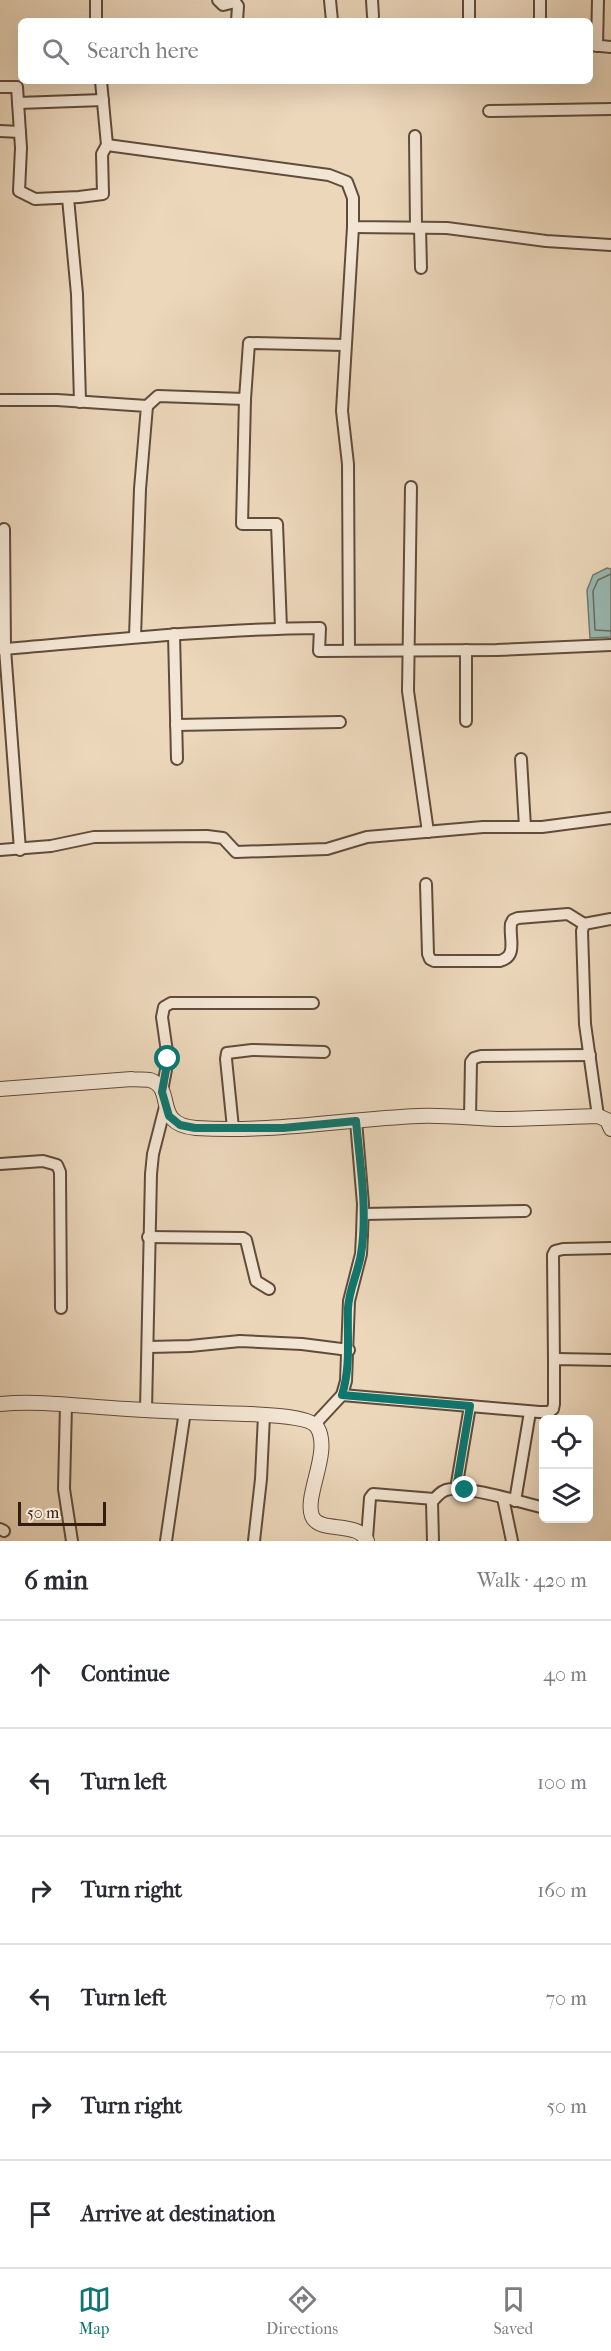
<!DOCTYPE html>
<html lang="en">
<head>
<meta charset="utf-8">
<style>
	body { margin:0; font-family:"IM FELL French Canon",serif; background:#f7f7f7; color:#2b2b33 }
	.controls { position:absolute; right:18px; bottom:18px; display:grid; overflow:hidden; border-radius:9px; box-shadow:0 6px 24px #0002 }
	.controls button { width:54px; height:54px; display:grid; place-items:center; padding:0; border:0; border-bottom:2px solid #e1e1e2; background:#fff; color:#2b2b33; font:30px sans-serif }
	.scale { position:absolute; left:18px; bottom:15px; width:88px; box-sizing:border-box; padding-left:6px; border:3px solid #321d10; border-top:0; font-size:16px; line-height:21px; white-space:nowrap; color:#321d10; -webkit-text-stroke:4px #f3e5d3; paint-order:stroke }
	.stop { position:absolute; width:18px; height:18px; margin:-14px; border:4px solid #0f766e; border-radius:50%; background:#fff }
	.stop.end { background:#0f766e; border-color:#fff; box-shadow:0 2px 6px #0008 }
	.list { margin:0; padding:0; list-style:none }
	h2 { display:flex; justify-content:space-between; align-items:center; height:78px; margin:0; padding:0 24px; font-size:26px }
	h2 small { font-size:20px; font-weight:400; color:#7c7c81 }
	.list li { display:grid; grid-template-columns:39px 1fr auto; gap:18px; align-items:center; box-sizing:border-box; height:108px; padding:0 24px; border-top:2px solid #e1e1e2 }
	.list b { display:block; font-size:22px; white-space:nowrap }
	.list em { font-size:20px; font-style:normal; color:#7c7c81 }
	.icon { flex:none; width:33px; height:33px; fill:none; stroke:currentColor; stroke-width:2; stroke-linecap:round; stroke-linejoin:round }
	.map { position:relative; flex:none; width:611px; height:1541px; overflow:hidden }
	.search { position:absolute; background:#fff; box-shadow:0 6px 24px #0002; left:18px; right:18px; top:18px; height:66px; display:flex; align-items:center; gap:15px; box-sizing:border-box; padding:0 21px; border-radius:9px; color:#7c7c81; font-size:22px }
	.sheet { height:726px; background:#fff }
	nav { display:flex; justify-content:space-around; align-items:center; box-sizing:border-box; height:84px; border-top:2px solid #e1e1e2; background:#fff; font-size:16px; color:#7c7c81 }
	nav a { display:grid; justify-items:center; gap:3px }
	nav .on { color:#0f766e }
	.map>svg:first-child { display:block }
</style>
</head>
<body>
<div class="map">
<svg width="611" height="1541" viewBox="0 0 611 1541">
	<rect width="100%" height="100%" fill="#ecd7bb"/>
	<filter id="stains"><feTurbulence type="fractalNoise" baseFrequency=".00333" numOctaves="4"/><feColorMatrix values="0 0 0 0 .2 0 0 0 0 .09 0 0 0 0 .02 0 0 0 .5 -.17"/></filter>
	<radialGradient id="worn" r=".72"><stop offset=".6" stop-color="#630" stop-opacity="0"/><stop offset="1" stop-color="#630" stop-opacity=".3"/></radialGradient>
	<!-- water -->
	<path fill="#99b9b3" stroke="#707b72" stroke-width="1.5" d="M607 568 611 569V637L590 638 587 590 593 575Z"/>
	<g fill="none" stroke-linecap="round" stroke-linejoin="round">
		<!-- shore -->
		<path stroke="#666b62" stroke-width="1.5" d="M611 574 598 580 593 591 595 630 611 631"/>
		<!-- minor casing -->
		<g stroke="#604c3b" stroke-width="14">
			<g id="minor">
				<path d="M96 0V21"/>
				<path d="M218 0 223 5 235 2 238 6 237 21"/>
				<path d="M330 0 332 21"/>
				<path d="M372 0 373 16"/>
				<path d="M469 0V21"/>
				<path d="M540 0V21"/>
				<path d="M590 45 611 47"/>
				<path d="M597 46 598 0"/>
				<path d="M101 81 107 145"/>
				<path d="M0 87H17L21 148 19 191 35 199 79 197 103 194 102 154 107 145 329 175 347 182 353 198V227L447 228 546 241 611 245"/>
				<path d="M18 103 103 100"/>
				<path d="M489 111 611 109"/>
				<path d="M0 131 20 132"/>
				<path d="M415 136 416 228"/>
				<path d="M68 198 77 294 80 402"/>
				<path d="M420 228 421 268"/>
				<path d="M245 399 242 524H277L281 628"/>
				<path d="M0 400H57L147 406 140 489 135 637"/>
				<path d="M147 406 158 396 245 399 249 343 345 345"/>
				<path d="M411 487 408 691 428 832"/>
				<path d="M174 634 177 759"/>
				<path d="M0 649H5L4 529"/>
				<path d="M349 650 348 464 342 411 353 227"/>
				<path d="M466 650V721"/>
				<path d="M176 725 340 722"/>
				<path d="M521 759 525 827"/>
				<path d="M0 850 51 846 94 837 207 836 223 838 236 852 327 849 367 837 483 827H542L611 818"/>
				<path d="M20 850 5 649C110 640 215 629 320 628L319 651 497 650 611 645"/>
				<path d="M426 884 428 954 430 959 434 961H500C518 956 509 939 511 924L513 920 518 918 568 914 584 924"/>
				<path d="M162 1091 168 1059 162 1017 164 1007 171 1003H313"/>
				<path d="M598 1116 585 1024 582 931 584 924 611 919"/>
				<path d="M470 1117 471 1062 474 1058 481 1056 590 1055"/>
				<path d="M233 1128 226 1059 227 1053 252 1050 324 1052"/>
				<path d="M0 1164 43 1161 57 1165 60 1172 61 1308"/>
				<path d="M363 1214 525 1211"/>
				<path d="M148 1237 243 1238 246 1240 256 1281 269 1289"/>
				<path d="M149 1347 190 1346 240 1341 302 1344 349 1350"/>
				<path d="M554 1361 553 1255 555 1251 563 1249 611 1248"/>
				<path d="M342 1395 539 1412H549L553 1409 554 1404V1361L556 1359 611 1360"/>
				<path d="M66 1405 64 1489 72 1541"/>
				<path d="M146 1410 151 1174 153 1154 166 1103"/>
				<path d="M315 1424 342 1395 346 1381 349 1301 361 1254 362 1235 363 1204 356 1121"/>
				<path d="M456 1489 470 1406"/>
				<path d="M503 1498 512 1541"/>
				<path d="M515 1501 530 1412"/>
				<path d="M0 1529 4 1531"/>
				<path d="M367 1538 370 1498 373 1494 434 1499"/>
				<path d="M166 1541 185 1411"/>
				<path d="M254 1541 261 1479 264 1415"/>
				<path d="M433 1541 432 1502C436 1497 440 1492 446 1490 463 1484 524 1503 544 1508"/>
			</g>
		</g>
		<!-- tertiary casing -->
		<g stroke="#604c3b" stroke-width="16">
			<g id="tertiary">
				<path d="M0 1089 132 1079C137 1080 145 1079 150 1080 177 1089 151 1124 196 1128 271 1133 345 1119 419 1116 445 1115 471 1118 497 1119 531 1119 564 1117 598 1116L607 1120 611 1129"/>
				<path d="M0 1404C42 1400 85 1407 128 1409 158 1411 189 1412 219 1413 237 1414 308 1413 317 1427 332 1451 304 1495 312 1516 319 1534 358 1520 367 1541"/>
			</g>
		</g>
		<!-- minor -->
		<use href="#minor" stroke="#f3e5d3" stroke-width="10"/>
		<!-- tertiary -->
		<use href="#tertiary" stroke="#f3e5d3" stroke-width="14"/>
	</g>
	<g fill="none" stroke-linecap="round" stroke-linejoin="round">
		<!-- route -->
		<path stroke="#0f766e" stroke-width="8" d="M168 1059 162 1092 169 1116 180 1125 195 1128H283L356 1121C360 1164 368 1211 361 1254 358 1273 349 1289 348 1308 347 1338 351 1366 342 1395L470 1406 456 1489 465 1490"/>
	</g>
	<rect width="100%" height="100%" filter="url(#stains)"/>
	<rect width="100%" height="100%" fill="url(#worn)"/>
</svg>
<div class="controls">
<button><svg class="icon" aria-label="locate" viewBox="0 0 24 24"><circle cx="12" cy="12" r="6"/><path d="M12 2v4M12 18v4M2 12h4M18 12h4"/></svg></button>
<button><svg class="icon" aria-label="layers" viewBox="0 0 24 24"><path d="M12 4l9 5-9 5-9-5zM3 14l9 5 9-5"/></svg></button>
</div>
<div class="scale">50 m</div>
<div class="stop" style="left:168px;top:1059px"></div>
<div class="stop end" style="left:465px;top:1490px"></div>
<div class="search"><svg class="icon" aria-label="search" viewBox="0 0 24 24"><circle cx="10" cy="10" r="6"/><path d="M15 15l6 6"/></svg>Search here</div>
</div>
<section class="sheet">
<h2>6 min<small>Walk · 420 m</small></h2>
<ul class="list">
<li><svg class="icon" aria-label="ahead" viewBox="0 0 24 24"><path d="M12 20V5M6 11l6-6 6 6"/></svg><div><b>Continue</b></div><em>40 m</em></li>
<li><svg class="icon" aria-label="left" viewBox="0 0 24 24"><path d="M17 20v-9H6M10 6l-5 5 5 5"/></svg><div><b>Turn left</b></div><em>100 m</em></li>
<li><svg class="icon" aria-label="right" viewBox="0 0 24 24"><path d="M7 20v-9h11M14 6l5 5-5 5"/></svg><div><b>Turn right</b></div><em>160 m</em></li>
<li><svg class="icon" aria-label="left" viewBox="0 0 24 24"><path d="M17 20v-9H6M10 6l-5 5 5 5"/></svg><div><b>Turn left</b></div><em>70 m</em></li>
<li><svg class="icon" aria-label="right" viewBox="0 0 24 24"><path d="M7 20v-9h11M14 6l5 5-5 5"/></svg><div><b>Turn right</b></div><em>50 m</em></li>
<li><svg class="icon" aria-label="arrive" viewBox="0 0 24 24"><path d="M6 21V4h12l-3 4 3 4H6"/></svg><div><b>Arrive at destination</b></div></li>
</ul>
</section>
<nav>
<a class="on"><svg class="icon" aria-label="map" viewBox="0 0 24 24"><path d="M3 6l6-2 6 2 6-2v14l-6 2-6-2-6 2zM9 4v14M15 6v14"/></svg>Map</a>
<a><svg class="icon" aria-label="directions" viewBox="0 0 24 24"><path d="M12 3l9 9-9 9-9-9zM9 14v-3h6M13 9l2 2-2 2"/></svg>Directions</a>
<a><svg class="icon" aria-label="saved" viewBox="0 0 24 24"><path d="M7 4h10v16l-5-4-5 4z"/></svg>Saved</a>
</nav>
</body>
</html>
